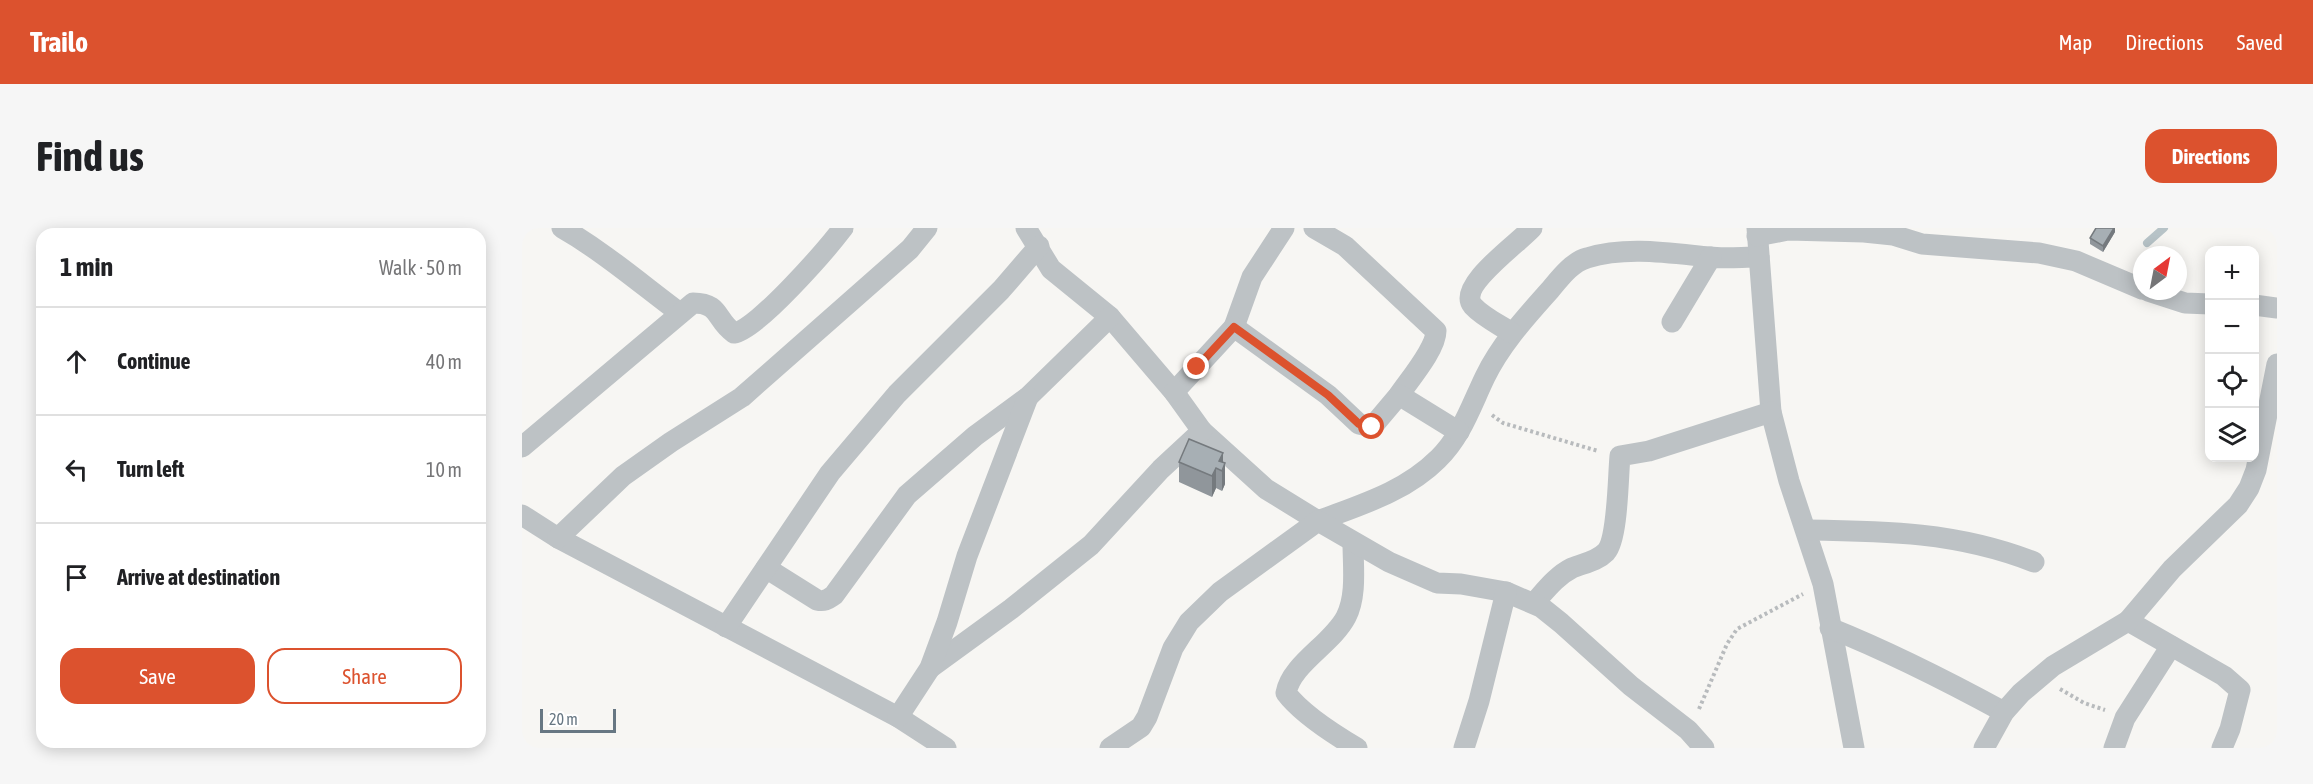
<!DOCTYPE html>
<html lang="en">
<head>
<meta charset="utf-8">
<style>
	body { margin:0; font-family:"Asap Condensed",sans-serif; background:#f6f6f6; color:#202124 }
	.controls { position:absolute; right:18px; top:18px; display:grid; overflow:hidden; border-radius:12px; box-shadow:0 3px 15px #0003 }
	.controls button { width:54px; height:54px; display:grid; place-items:center; padding:0; border:0; border-bottom:2px solid #e0e0e0; background:#fff; color:#202124; font:30px sans-serif }
	.compass { position:absolute; left:1611px; top:18px; width:54px; height:54px; border-radius:50%; background:#fff; box-shadow:0 3px 15px #0003; rotate:32deg }
	.scale { position:absolute; left:18px; bottom:15px; width:76px; box-sizing:border-box; padding-left:6px; border:3px solid #677783; border-top:0; font-size:16px; line-height:21px; white-space:nowrap; color:#677783; -webkit-text-stroke:4px #fff; paint-order:stroke }
	.stop { position:absolute; width:18px; height:18px; margin:-14px; border:4px solid #dc522e; border-radius:50%; background:#fff }
	.stop.end { background:#dc522e; border-color:#fff; box-shadow:0 2px 6px #0008 }
	.list { margin:0; padding:0; list-style:none }
	h2 { display:flex; justify-content:space-between; align-items:center; height:78px; margin:0; padding:0 24px; font-size:26px }
	h2 small { font-size:20px; font-weight:400; color:#757577 }
	.list li { display:grid; grid-template-columns:39px 1fr auto; gap:18px; align-items:center; box-sizing:border-box; height:108px; padding:0 24px; border-top:2px solid #e0e0e0 }
	.list b { display:block; font-size:22px; white-space:nowrap }
	.list em { font-size:20px; font-style:normal; color:#757577 }
	.actions { display:flex; gap:12px; padding:18px 24px }
	.actions a { flex:1; padding:14px 0; border:2px solid #dc522e; border-radius:18px; text-align:center; font-size:21px; color:#dc522e }
	.actions .main { background:#dc522e; color:#fff }
	.icon { flex:none; width:33px; height:33px; fill:none; stroke:currentColor; stroke-width:2; stroke-linecap:round; stroke-linejoin:round }
	.map { position:relative; flex:none; width:1755px; height:520px; overflow:hidden; border-radius:18px }
	header { display:flex; align-items:center; gap:36px; box-sizing:border-box; height:84px; padding:0 30px; background:#dc522e; color:#fff }
	header strong { font-size:28px }
	nav { display:flex; gap:33px; margin-inline-start:auto; font-size:21px }
	.intro { display:flex; align-items:center; justify-content:space-between; box-sizing:border-box; height:144px; padding:0 36px }
	h1 { margin:0; font-size:42px }
	.button { padding:15px 27px; border-radius:18px; background:#dc522e; color:#fff; font-size:21px; font-weight:700 }
	main { display:flex; gap:36px; padding:0 36px }
	aside { flex:1; background:#fff; border-radius:18px; box-shadow:0 3px 15px #0003 }
	.map>svg:first-child { display:block }
</style>
</head>
<body>
<header>
<strong>Trailo</strong>
<nav><a>Map</a><a>Directions</a><a>Saved</a></nav>
</header>
<div class="intro"><h1>Find us</h1><a class="button">Directions</a></div>
<main>
<aside>
<h2>1 min<small>Walk · 50 m</small></h2>
<ul class="list">
<li><svg class="icon" aria-label="ahead" viewBox="0 0 24 24"><path d="M12 20V5M6 11l6-6 6 6"/></svg><div><b>Continue</b></div><em>40 m</em></li>
<li><svg class="icon" aria-label="left" viewBox="0 0 24 24"><path d="M17 20v-9H6M10 6l-5 5 5 5"/></svg><div><b>Turn left</b></div><em>10 m</em></li>
<li><svg class="icon" aria-label="arrive" viewBox="0 0 24 24"><path d="M6 21V4h12l-3 4 3 4H6"/></svg><div><b>Arrive at destination</b></div></li>
</ul>
<div class="actions"><a class="main">Save</a><a>Share</a></div>
</aside>
<div class="map">
<svg width="1755" height="520" viewBox="0 0 1755 520">
	<rect width="100%" height="100%" fill="#f7f6f3"/>
	<g fill="none" stroke-linecap="round" stroke-linejoin="round">
		<!-- stream -->
		<path stroke="#b7c3c7" stroke-width="8" d="M1625 15 1642 0"/>
		<!-- path -->
		<g stroke="#b8bbbd" stroke-width="4" stroke-dasharray="3 3" stroke-linecap="butt">
			<path d="M970 187 981 195 1076 223"/>
			<path d="M1538 461 1562 475 1583 482"/>
			<path d="M1177 481 1205 416 1215 401 1281 366"/>
		</g>
		<!-- minor -->
		<g stroke="#bdc2c5" stroke-width="21">
			<path d="M40 0C82 24 119 56 158 85"/>
			<path d="M504 0 529 41 588 89 652 164 680 203 744 261 796 293C838 277 883 264 916 231 939 209 949 178 963 149 979 116 1004 89 1028 62 1038 50 1050 34 1065 30 1104 18 1147 25 1187 29 1203 31 1220 29 1237 29"/>
			<path d="M792 0 823 18 914 103C914 121 887 152 877 167"/>
			<path d="M1235 0 1249 184 1267 253 1301 356 1332 520"/>
			<path d="M1235 8 1266 2 1342 4 1371 7 1400 16 1517 25 1554 33 1620 61"/>
			<path d="M1626 63 1663 75 1688 76"/>
			<path d="M1732 77 1755 80"/>
			<path d="M1150 94 1189 29"/>
			<path d="M712 99 730 49 762 0"/>
			<path d="M990 105C978 97 961 89 951 78 934 58 998 14 1010 0"/>
			<path d="M652 164 712 99 806 167 837 196 850 199 877 167 937 204"/>
			<path d="M0 219 171 75C199 75 193 92 212 105 235 102 305 21 321 0"/>
			<path d="M0 287 36 310 376 489 424 520"/>
			<path d="M1284 302C1364 303 1436 304 1512 334"/>
			<path d="M36 310 101 248 149 214 220 169 388 21 405 0"/>
			<path d="M831 315C831 338 835 368 824 389 810 416 769 436 764 465 779 485 813 507 835 520"/>
			<path d="M244 340 295 372C303 374 306 371 312 367L385 267 453 208 506 169 588 89"/>
			<path d="M1012 375C1023 363 1034 348 1050 340 1062 335 1074 334 1084 324 1096 311 1096 248 1098 228L1127 223 1249 184"/>
			<path d="M1606 393 1702 448 1718 462 1708 501 1700 520"/>
			<path d="M204 399 308 245 375 166 479 62 517 18"/>
			<path d="M1308 400C1368 424 1425 453 1482 484"/>
			<path d="M408 440 489 381 569 317 639 241 680 203"/>
			<path d="M376 489 408 440 425 394 445 328 506 169"/>
			<path d="M588 520 619 499 625 489 651 420 667 394 698 364 796 293 867 334 915 355 939 356 984 364 1019 379 1039 395 1109 458 1166 502 1182 520"/>
			<path d="M942 520 957 473 984 364"/>
			<path d="M1462 520 1482 484 1499 465 1531 438 1606 393 1650 341 1716 277 1727 260 1734 242 1755 136"/>
			<path d="M1592 520 1603 490 1649 418"/>
		</g>
	</g>
	<!-- wall -->
	<g fill="#90969b">
		<path d="M1593 0V4L1581 24 1568 16V10Z"/>
		<path d="M657 234H701L703 256 700 263 694 260 690 269 657 254Z"/>
	</g>
	<!-- shaded-wall -->
	<g fill="#757a7e">
		<path d="M1592 0H1593V4L1581 24V18Z"/>
		<path d="M701 225V241L703 235V256L700 263V243L697 233Z"/>
		<path d="M694 240V260L690 269V248Z"/>
	</g>
	<!-- building -->
	<g fill="#a7afb4" stroke="#757a7e" stroke-width="1.5">
		<path d="M1574 0H1592L1581 18 1568 10Z"/>
		<path d="M667 211 701 225 697 233 703 235 700 243 694 240 690 248 657 234Z"/>
	</g>
	<g fill="none" stroke-linecap="round" stroke-linejoin="round">
		<!-- route -->
		<path stroke="#dc522e" stroke-width="8" d="M675 139 712 99 806 167 837 196 850 199"/>
	</g>
</svg>
<div class="controls">
<button>+</button>
<button>−</button>
<button><svg class="icon" aria-label="locate" viewBox="0 0 24 24"><circle cx="12" cy="12" r="6"/><path d="M12 2v4M12 18v4M2 12h4M18 12h4"/></svg></button>
<button><svg class="icon" aria-label="layers" viewBox="0 0 24 24"><path d="M12 4l9 5-9 5-9-5zM3 14l9 5 9-5"/></svg></button>
</div>
<svg class="compass" viewBox="-18 -18 36 36"><path d="M0-13l5 13h-10z" fill="#e53935"/><path d="M0 13l5-13h-10z" fill="#757577"/></svg>
<div class="scale">20 m</div>
<div class="stop" style="left:850px;top:199px"></div>
<div class="stop end" style="left:675px;top:139px"></div>
</div>
</main>
</body>
</html>
